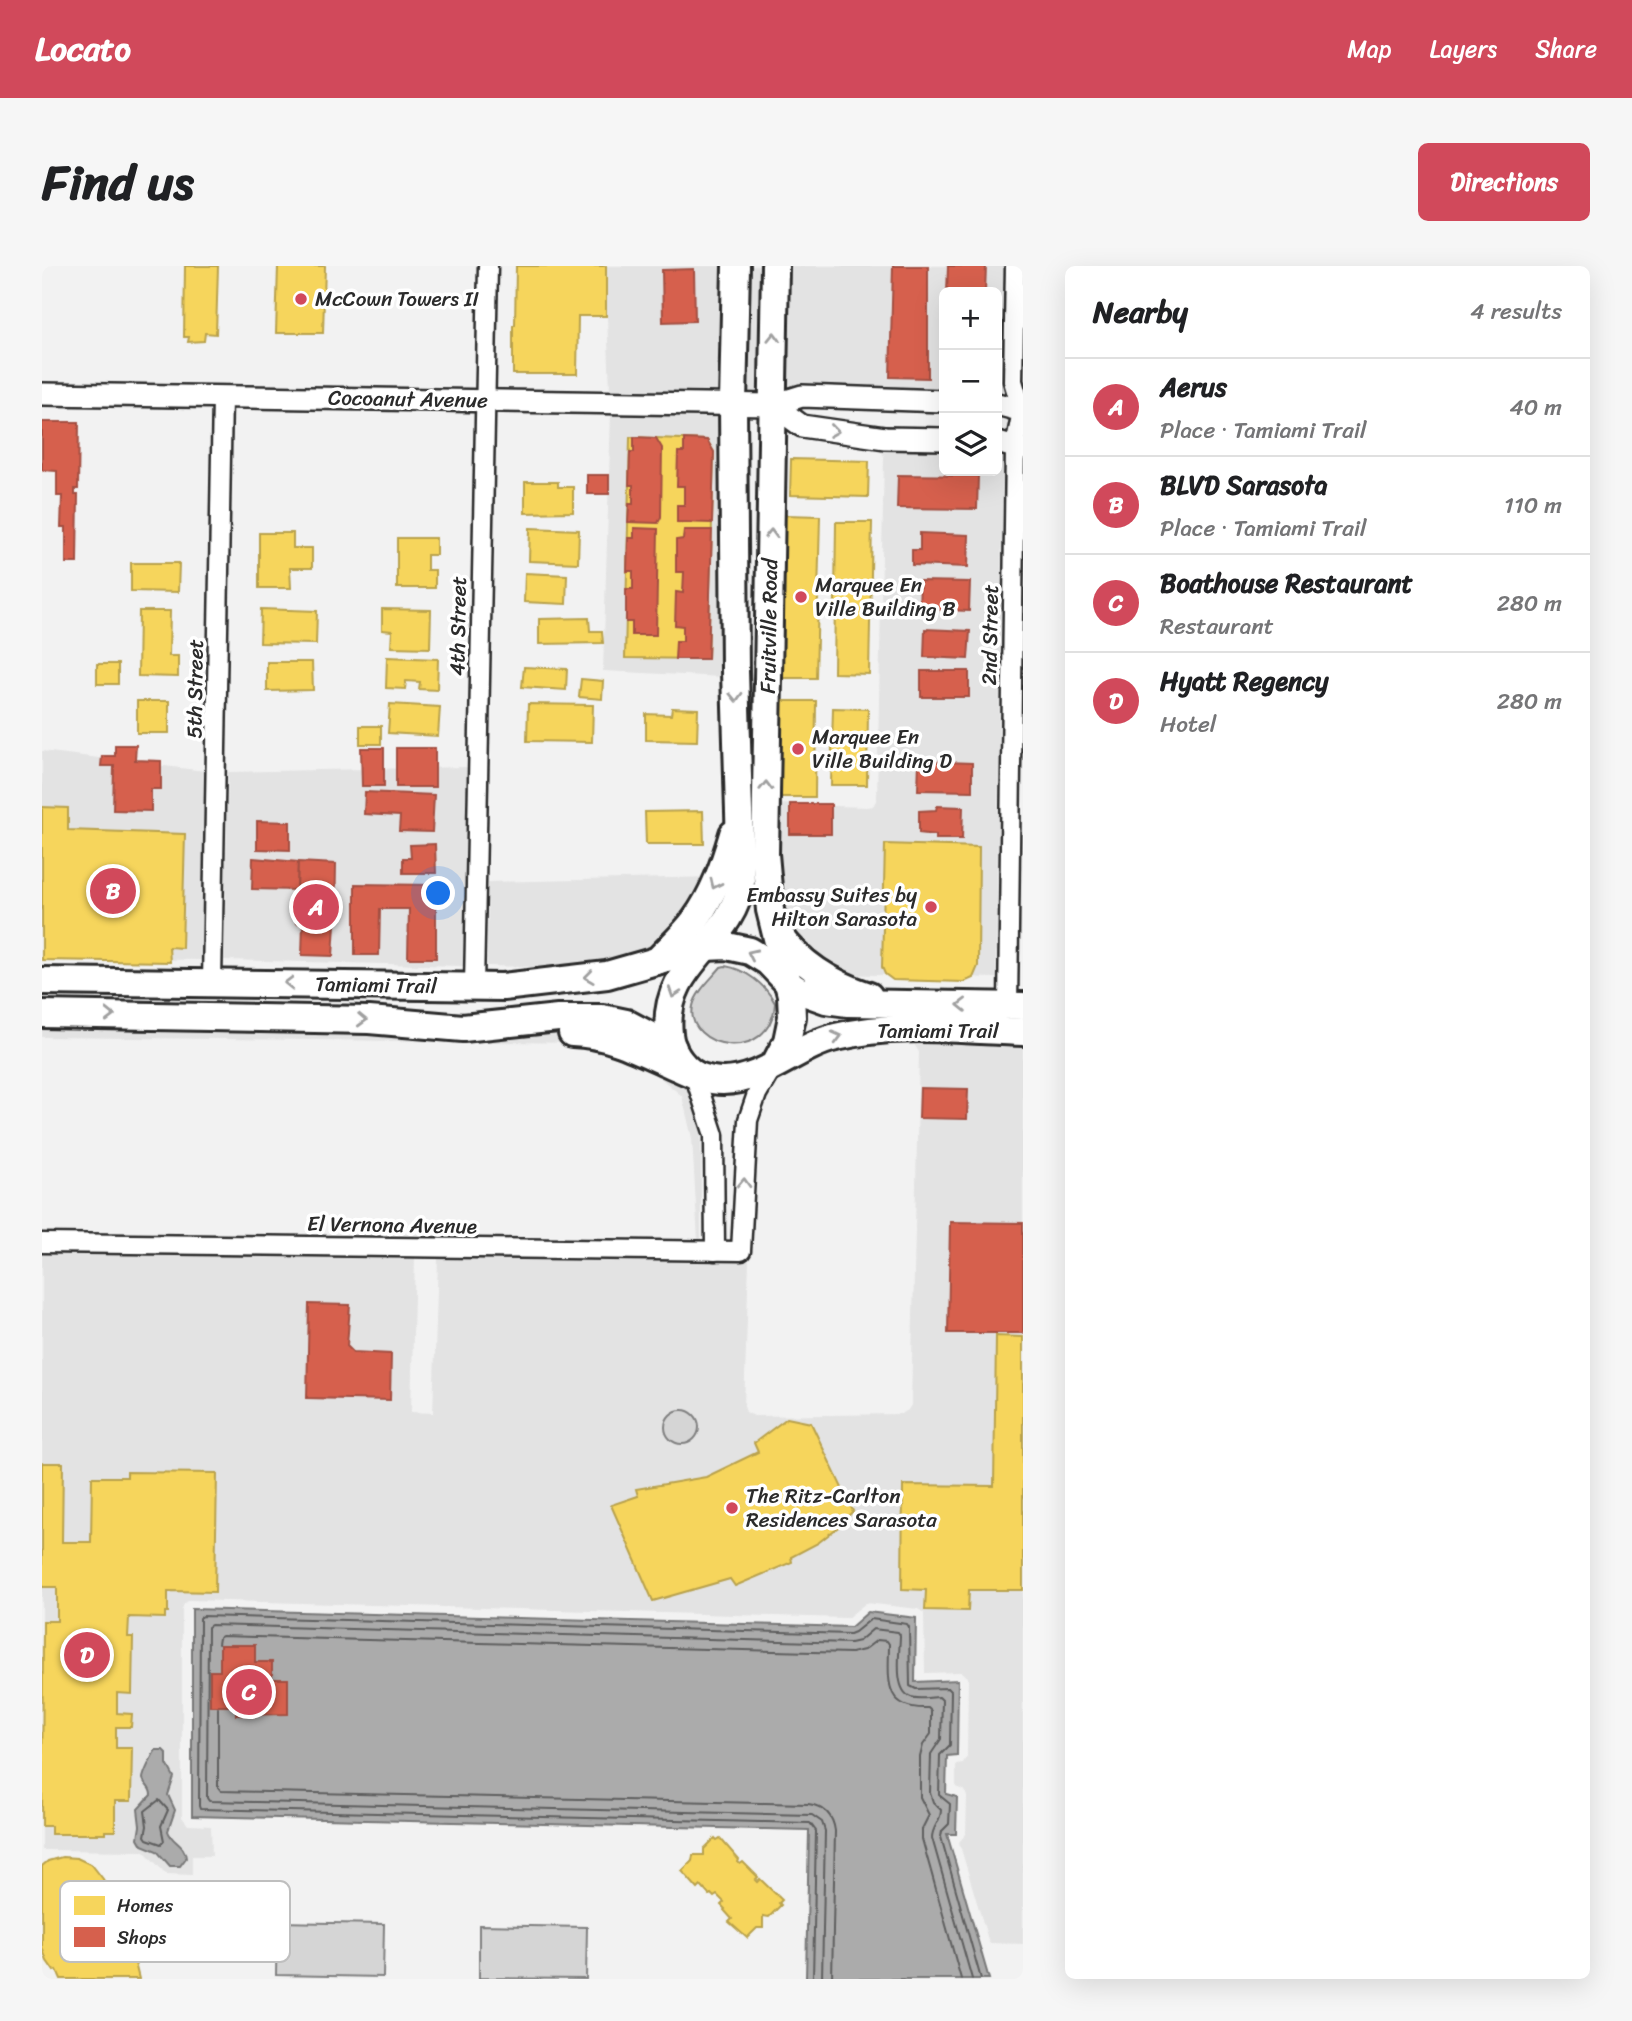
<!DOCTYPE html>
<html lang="en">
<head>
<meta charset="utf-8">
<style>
	body { margin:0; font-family:Sriracha,sans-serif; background:#f6f6f6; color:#202124 }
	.controls { position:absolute; right:21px; top:21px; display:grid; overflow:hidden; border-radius:10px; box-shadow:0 7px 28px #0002 }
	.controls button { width:63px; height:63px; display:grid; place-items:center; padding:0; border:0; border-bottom:2px solid #e0e0e0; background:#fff; color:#202124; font:35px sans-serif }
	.you { position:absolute; left:397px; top:628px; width:24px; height:24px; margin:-18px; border:5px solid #fff; border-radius:50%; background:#1a73e8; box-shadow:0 0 0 10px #1a73e833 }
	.badge { display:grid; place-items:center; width:46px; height:46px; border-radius:50%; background:#d1495b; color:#fff; font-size:23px; font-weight:700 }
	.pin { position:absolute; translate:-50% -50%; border:4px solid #fff; box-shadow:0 2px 7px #0006 }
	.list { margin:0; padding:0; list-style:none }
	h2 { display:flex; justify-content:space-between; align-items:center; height:91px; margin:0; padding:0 28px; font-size:30px }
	h2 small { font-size:23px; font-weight:400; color:#757577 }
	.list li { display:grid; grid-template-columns:46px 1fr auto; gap:21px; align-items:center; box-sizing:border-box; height:98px; padding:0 28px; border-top:2px solid #e0e0e0 }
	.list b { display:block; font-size:26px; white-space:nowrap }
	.list p { margin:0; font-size:23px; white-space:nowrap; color:#757577 }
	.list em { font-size:23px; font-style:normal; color:#757577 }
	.icon { flex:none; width:38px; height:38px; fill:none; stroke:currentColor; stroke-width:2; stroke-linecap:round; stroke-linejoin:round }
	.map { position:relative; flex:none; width:981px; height:1713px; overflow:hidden; border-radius:10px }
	header { display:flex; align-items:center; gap:42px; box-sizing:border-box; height:98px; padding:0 35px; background:#d1495b; color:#fff }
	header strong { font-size:33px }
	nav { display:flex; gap:38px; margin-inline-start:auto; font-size:24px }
	.intro { display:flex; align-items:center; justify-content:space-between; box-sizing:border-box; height:168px; padding:0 42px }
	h1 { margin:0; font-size:49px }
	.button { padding:18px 32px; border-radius:10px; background:#d1495b; color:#fff; font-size:24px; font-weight:700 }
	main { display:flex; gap:42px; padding:0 42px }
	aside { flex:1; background:#fff; border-radius:10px; box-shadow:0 7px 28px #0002 }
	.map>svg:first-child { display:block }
</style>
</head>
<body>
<header>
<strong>Locato</strong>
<nav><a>Map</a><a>Layers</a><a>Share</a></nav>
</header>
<div class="intro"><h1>Find us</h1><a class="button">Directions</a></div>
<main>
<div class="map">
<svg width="981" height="1713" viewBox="0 0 981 1713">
	<rect width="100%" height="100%" fill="#f2f2f2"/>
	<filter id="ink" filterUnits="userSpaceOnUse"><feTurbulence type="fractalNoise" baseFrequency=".0143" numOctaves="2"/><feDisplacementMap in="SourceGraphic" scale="14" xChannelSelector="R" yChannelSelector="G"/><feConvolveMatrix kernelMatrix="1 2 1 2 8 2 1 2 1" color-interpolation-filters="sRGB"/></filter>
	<g filter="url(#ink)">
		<!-- built -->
		<g fill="#e3e3e3">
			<path d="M563 0H682L681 127 568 125Z"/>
			<path d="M706 0H722L720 128H704Z"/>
			<path d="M745 0H962L960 114 964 129 955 127V26H902V125H743Z"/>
			<path d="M569 146 680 147 681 411 561 405Z"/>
			<path d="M823 179 902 184V205H955V187L961 188 954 712 757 707 738 645 732 538 825 541 831 540 835 533 842 190 837 182Z"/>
			<path d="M0 485 163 505 159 694 0 692Z"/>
			<path d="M425 501 421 700 182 694 186 506Z"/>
			<path d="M673 611 653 674 536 702 445 700 446 616Z"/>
			<path d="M0 759 568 770 635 803 647 824 655 845 659 865V975H656L650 872 640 830 609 804 542 777 0 771Z"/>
			<path d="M872 778 981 780V1678L947 1677 917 1576 924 1568 925 1531 923 1525 914 1521V1498L921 1497 925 1490 926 1411 919 1406 883 1407 882 1347 876 1343 824 1337 805 1352 147 1334 142 1338 140 1343V1551L146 1559 169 1560 170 1590H150V1609L124 1608 102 1585 0 1584V987L373 992 369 1146 391 1147 396 993 707 995 702 1140 704 1146 712 1150 859 1148 866 1144 869 1139 877 786Z"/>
		</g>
		<!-- green -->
		<g fill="#d5d5d5" stroke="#808080" stroke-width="2">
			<path d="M683 700C703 703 723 718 733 737 729 800 642 783 651 740 654 726 670 712 679 701Z"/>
			<circle cx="640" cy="1161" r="17"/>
			<path d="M235 1656 342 1658 341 1711 234 1709Z"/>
			<path d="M437 1659 545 1661 544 1713 437 1712Z"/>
		</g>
		<!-- water -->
		<g fill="#ababab" stroke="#787878" stroke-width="2">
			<path d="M150 1343 809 1361 826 1346 874 1352 873 1416 916 1414 915 1489 905 1490 904 1528 915 1531 914 1568H905L947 1713H764L767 1564 150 1550Z"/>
			<path d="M114 1484H121L125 1488V1498L132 1511 126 1529 133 1544 126 1565C130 1577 143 1578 144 1592L138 1600H128L115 1585 100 1579 96 1572 98 1560 96 1543 109 1529C109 1521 103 1520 101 1513 101 1508 111 1488 114 1484Z"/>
		</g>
		<!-- homes -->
		<g fill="#f6d55c" stroke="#b9a24d" stroke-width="2">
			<path d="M143 0H176L174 68 163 67 162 75 146 76 147 71H142Z"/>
			<path d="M236 0H283L281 67H234Z"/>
			<path d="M474 0H564V50H536L535 108H471V59H473Z"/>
			<path d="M588 171 665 174 672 186 666 393 583 392Z"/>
			<path d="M749 193 827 195 826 231 748 229Z"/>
			<path d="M483 216H516V221H531V246L483 247Z"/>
			<path d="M743 249 778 250 774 412H740Z"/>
			<path d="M794 256H830L827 408 792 407Z"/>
			<path d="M488 262 537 264 536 297 487 295Z"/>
			<path d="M217 267H251V282H270V302H248L249 322H217Z"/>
			<path d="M355 272H394V289H385V304H393V322H355Z"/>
			<path d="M89 297H137L136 326 89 325Z"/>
			<path d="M483 307 525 309 524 338 482 336Z"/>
			<path d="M219 343 275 345 274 378 218 377Z"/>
			<path d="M340 343 389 344 388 382 349 381 350 365 340 364Z"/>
			<path d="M97 345H128L127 390H136V411L96 410Z"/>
			<path d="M547 352 548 365H560L561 377 497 378V353Z"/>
			<path d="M345 391 396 393 395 424 377 423 378 416 364 415 363 423 344 422Z"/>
			<path d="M225 396H270L271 424 225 425Z"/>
			<rect x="55" y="398" width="21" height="20"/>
			<path d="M482 401 525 403 524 424 480 421Z"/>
			<path d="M539 413 561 415 560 433 537 431Z"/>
			<rect x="95" y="435" width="32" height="32"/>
			<path d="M739 435H774L773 531H737Z"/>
			<path d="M348 438 398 441 396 470 346 467Z"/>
			<path d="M486 438 551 439 550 476 485 475Z"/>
			<path d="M630 442 656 443 655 475 604 474V448L629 449Z"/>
			<path d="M791 442 826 443 825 519H789Z"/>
			<rect x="318" y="460" width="21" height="18"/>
			<path d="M0 541 26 542V564L143 568 140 682 127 681 128 696 0 694Z"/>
			<path d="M661 545 662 578H604L603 546Z"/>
			<path d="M843 578 937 581 936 700 931 712 922 716 851 714 843 708 840 701Z"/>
			<path d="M954 1070 981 1071V1324H927L926 1345 883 1344 884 1324 860 1323 861 1219 952 1220Z"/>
			<path d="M745 1152 769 1157 811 1245 795 1262 776 1277 749 1291 750 1296 693 1320 688 1313 611 1335 569 1239 596 1230 594 1223 664 1211 716 1186 712 1177Z"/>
			<path d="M0 1197H21L20 1276H49L50 1211H85V1206L175 1207 173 1326 126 1325V1346H123V1352L87 1351 86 1371H91L90 1428 75 1427V1447L90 1448 89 1461H74V1482H90L89 1535H73V1565H63V1568H9V1560H0L1 1355H15V1321H0Z"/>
			<path d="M673 1572 675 1574 678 1572 697 1594 696 1596 698 1598 701 1596 716 1611 713 1614 715 1616 718 1613 740 1634 737 1637 739 1639 727 1651 721 1650V1662H715L705 1672 687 1656 690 1653 682 1644 683 1643 679 1639 682 1636 675 1629 672 1631 669 1628 667 1629 659 1620 656 1623 640 1605 650 1595 651 1589H662V1583Z"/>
			<path d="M20 1591 35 1592 50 1599 61 1613 66 1624 60 1626 63 1636 65 1635 68 1645 79 1662 81 1681 85 1690 96 1686 99 1694 93 1697 97 1713H19L15 1704 12 1705 5 1695 0 1681V1600L6 1595Z"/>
		</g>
		<!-- shops -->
		<g fill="#d6604d" stroke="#a35043" stroke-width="2">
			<path d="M851 0H886V112L848 111Z"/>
			<path d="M906 0H944L943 26H905Z"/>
			<path d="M652 3 653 55 621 56 620 4Z"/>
			<path d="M0 156H37L36 223H33V229H36L35 297H24V261H19L20 230H15V205L0 204Z"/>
			<path d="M592 171 614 172 620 182 619 251 616 257 586 256 587 238H591V219H587L588 186H592Z"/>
			<path d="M642 173 665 174 672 186 670 257 635 256V239H642V220H635L636 186H642Z"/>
			<rect x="545" y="209" width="22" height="19"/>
			<path d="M856 209 936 210 935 243 855 242Z"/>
			<path d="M592 262 616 263 614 369H590V356H584V323H591V305H585L586 272H592Z"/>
			<path d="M642 264H670L666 393H633L634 375H641V360L633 359 634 326 641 327 642 306H634V274L641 273Z"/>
			<path d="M878 267 927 269 926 301 870 299V284H878Z"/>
			<path d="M878 315 928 316 927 345 877 343Z"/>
			<path d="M883 363 928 365 926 393 882 391Z"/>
			<rect x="879" y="405" width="48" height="26"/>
			<path d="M73 479H94L93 494 119 495V523H109V545L71 544 72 500H59L60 490H73Z"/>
			<path d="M319 482H342V520H320Z"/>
			<rect x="354" y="482" width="39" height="39"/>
			<path d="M877 495 930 497V525L876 524Z"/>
			<path d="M323 526 392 529 390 566 357 565 358 550 322 548Z"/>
			<rect x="748" y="538" width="41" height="30"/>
			<path d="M895 540 921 541 920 573H894V569L877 567V545L894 544Z"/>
			<path d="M215 555 248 556V584L215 583Z"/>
			<path d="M393 578 394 607H361V592H369L368 579Z"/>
			<path d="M211 592 256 596 255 624 210 623Z"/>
			<path d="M256 596 294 598 293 658 254 657Z"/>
			<path d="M313 618 394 619V692H366L367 643H338L337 689H313Z"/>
			<path d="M261 657 293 658 291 690 260 689Z"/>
			<path d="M878 822 926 823 925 853 877 852Z"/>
			<path d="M908 956 981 957V1067H906Z"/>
			<path d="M267 1038 308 1039 305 1080 311 1086 349 1088 348 1134 265 1132Z"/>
			<path d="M178 1379H213V1396H230V1413H246V1448L194 1449V1440H168V1405H178Z"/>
		</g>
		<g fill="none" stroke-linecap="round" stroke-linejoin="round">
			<!-- shore -->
			<g stroke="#5e5e5e" stroke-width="2">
				<path d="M176 1378 177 1372 180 1370 809 1387 822 1384 835 1374 845 1375 847 1378C847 1412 840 1444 886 1442L889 1445V1468L881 1479 878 1491V1531L887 1549 880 1563V1573L919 1713"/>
				<path d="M176 1442V1521L179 1525 766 1538C782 1540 791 1549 793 1565L790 1713"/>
				<path d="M117 1534 126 1544 119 1560 122 1575 119 1578 105 1573 103 1570 105 1560 103 1545Z"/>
				<path d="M771 1713 774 1565 768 1557 158 1543 157 1540 158 1352 161 1350 808 1368 813 1366 829 1353 865 1358 867 1361 868 1420 874 1423 906 1422 909 1425 908 1479 898 1489 897 1529 908 1538 907 1558 900 1565 899 1571 939 1713"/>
				<path d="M780 1713 783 1565 780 1556 770 1549 167 1535 165 1532 166 1361 169 1359 808 1377 817 1375 831 1363 856 1366 858 1369C858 1385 851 1425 869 1431 877 1434 888 1431 897 1431L900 1434 899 1473 889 1488 888 1527 891 1536 899 1544C899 1556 890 1560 890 1572L930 1713"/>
			</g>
			<!-- minor casing -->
			<g stroke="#2b2b2b" stroke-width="23">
				<g id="minor">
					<path d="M170 717 180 130"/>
					<path d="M432 721 446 0"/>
					<path d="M966 740 973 180 980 145 971 115 973 0"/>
					<path d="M652 808 672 869 673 985"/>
					<path d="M0 977 699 985 706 854 715 828 732 799"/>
				</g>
			</g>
			<!-- tertiary casing -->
			<g stroke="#2b2b2b" stroke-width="26">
				<g id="tertiary">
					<path d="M0 128 731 139 760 130 902 135"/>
					<path d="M955 138 981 145"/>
					<path d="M731 139 760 160 843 172 902 173"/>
					<path d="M955 176 981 183"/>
				</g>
			</g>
			<!-- primary casing -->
			<g stroke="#2b2b2b" stroke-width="32">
				<g id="primary">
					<path d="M737 668C759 700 791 718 827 730"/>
					<path d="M615 695C627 682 642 669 653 654 672 628 682 599 691 568"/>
					<path d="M0 715 461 721 565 709 663 681 685 680 708 685 726 696 747 718 756 724 784 734 806 737 981 740"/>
					<path d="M0 748 327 754 421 762 516 752H560L584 757 631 782"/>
					<path d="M530 767C567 768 597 784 630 799 647 806 663 815 681 815 722 815 755 780 794 771 854 756 920 764 981 766"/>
					<path d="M733 798 745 775 750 751 749 729 728 644 723 588 733 0"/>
					<path d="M652 808C639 799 629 785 627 768 619 696 691 678 699 616L693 405 691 137 694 0"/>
				</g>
			</g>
			<!-- minor -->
			<use href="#minor" stroke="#fff" stroke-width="18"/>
			<!-- tertiary -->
			<use href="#tertiary" stroke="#fff" stroke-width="21"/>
			<!-- primary -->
			<use href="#primary" stroke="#fff" stroke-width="26"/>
		</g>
		<!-- one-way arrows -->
		<defs><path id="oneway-chevron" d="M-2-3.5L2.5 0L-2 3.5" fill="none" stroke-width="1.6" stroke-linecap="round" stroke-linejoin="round" transform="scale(1.75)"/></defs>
		<g stroke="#a0a0a0">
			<use href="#oneway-chevron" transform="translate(732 71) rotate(-89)"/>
			<use href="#oneway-chevron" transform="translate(792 165) rotate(8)"/>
			<use href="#oneway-chevron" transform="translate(729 268) rotate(-89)"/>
			<use href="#oneway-chevron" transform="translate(694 431) rotate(88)"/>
			<use href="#oneway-chevron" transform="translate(724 520) rotate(-89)"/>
			<use href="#oneway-chevron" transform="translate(673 618) rotate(115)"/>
			<use href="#oneway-chevron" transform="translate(710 688) rotate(-155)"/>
			<use href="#oneway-chevron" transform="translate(547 711) rotate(173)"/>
			<use href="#oneway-chevron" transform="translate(247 717) rotate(-179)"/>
			<use href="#oneway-chevron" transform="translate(632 727) rotate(109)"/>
			<use href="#oneway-chevron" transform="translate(920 739) rotate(-179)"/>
			<use href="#oneway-chevron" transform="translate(68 749) rotate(1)"/>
			<use href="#oneway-chevron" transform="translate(320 754) rotate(2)"/>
			<use href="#oneway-chevron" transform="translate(795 771) rotate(-14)"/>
			<use href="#oneway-chevron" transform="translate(702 917) rotate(-88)"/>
		</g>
	</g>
	<!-- markers -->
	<g fill="#d1495b" stroke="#fff" stroke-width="2.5">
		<circle cx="259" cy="33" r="7"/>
		<circle cx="759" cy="331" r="7"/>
		<circle cx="756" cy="483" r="7"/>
		<circle cx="889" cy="641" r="7"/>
		<circle cx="690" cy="1242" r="7"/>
	</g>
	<g text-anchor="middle" stroke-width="7" stroke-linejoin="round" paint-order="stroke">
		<!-- poi labels -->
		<g font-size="21" fill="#2b2b2b" stroke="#fff" text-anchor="start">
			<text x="273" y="40">McCown Towers II</text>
			<text x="773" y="326">Marquee En<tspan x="773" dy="24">Ville Building B</tspan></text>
			<text x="770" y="478">Marquee En<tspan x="770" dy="24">Ville Building D</tspan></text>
			<text x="875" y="636" text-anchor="end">Embassy Suites by<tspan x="875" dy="24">Hilton Sarasota</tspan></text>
			<text x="704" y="1237">The Ritz-Carlton<tspan x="704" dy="24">Residences Sarasota</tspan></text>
		</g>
		<!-- street labels -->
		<g font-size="21" fill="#2b2b2b" stroke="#fff">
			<text transform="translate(366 133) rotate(1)" y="7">Cocoanut Avenue</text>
			<text transform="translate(416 360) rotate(-89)" y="7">4th Street</text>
			<text transform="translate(727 360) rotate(-89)" y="7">Fruitville Road</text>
			<text transform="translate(948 369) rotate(-89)" y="7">2nd Street</text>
			<text transform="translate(153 423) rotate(-89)" y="7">5th Street</text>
			<text transform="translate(334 719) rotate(1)" y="7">Tamiami Trail</text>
			<text x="896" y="772">Tamiami Trail</text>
			<text transform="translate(350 959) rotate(1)" y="7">El Vernona Avenue</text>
		</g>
	</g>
	<!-- legend -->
	<rect x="18" y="1615" width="230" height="81" rx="10" fill="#fff" stroke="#bfbfbf" stroke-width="2"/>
	<rect x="32" y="1630" width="31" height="19" fill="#f6d55c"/>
	<rect x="32" y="1661" width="31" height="20" fill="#d6604d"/>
	<g font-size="19" fill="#2b2b2b">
		<text x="75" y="1646">Homes</text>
		<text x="75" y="1678">Shops</text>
	</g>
</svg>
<div class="controls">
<button>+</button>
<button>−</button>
<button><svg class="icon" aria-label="layers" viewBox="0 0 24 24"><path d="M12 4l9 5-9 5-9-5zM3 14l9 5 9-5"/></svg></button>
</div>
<div class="you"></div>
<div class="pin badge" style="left:274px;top:641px">A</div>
<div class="pin badge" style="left:71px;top:625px">B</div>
<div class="pin badge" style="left:207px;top:1426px">C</div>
<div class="pin badge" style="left:45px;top:1389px">D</div>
</div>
<aside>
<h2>Nearby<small>4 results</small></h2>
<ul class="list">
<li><span class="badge">A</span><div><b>Aerus</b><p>Place · Tamiami Trail</p></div><em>40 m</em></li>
<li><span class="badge">B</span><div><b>BLVD Sarasota</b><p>Place · Tamiami Trail</p></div><em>110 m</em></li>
<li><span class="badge">C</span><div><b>Boathouse Restaurant</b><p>Restaurant</p></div><em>280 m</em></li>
<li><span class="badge">D</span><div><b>Hyatt Regency</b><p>Hotel</p></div><em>280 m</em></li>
</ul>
</aside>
</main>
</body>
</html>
